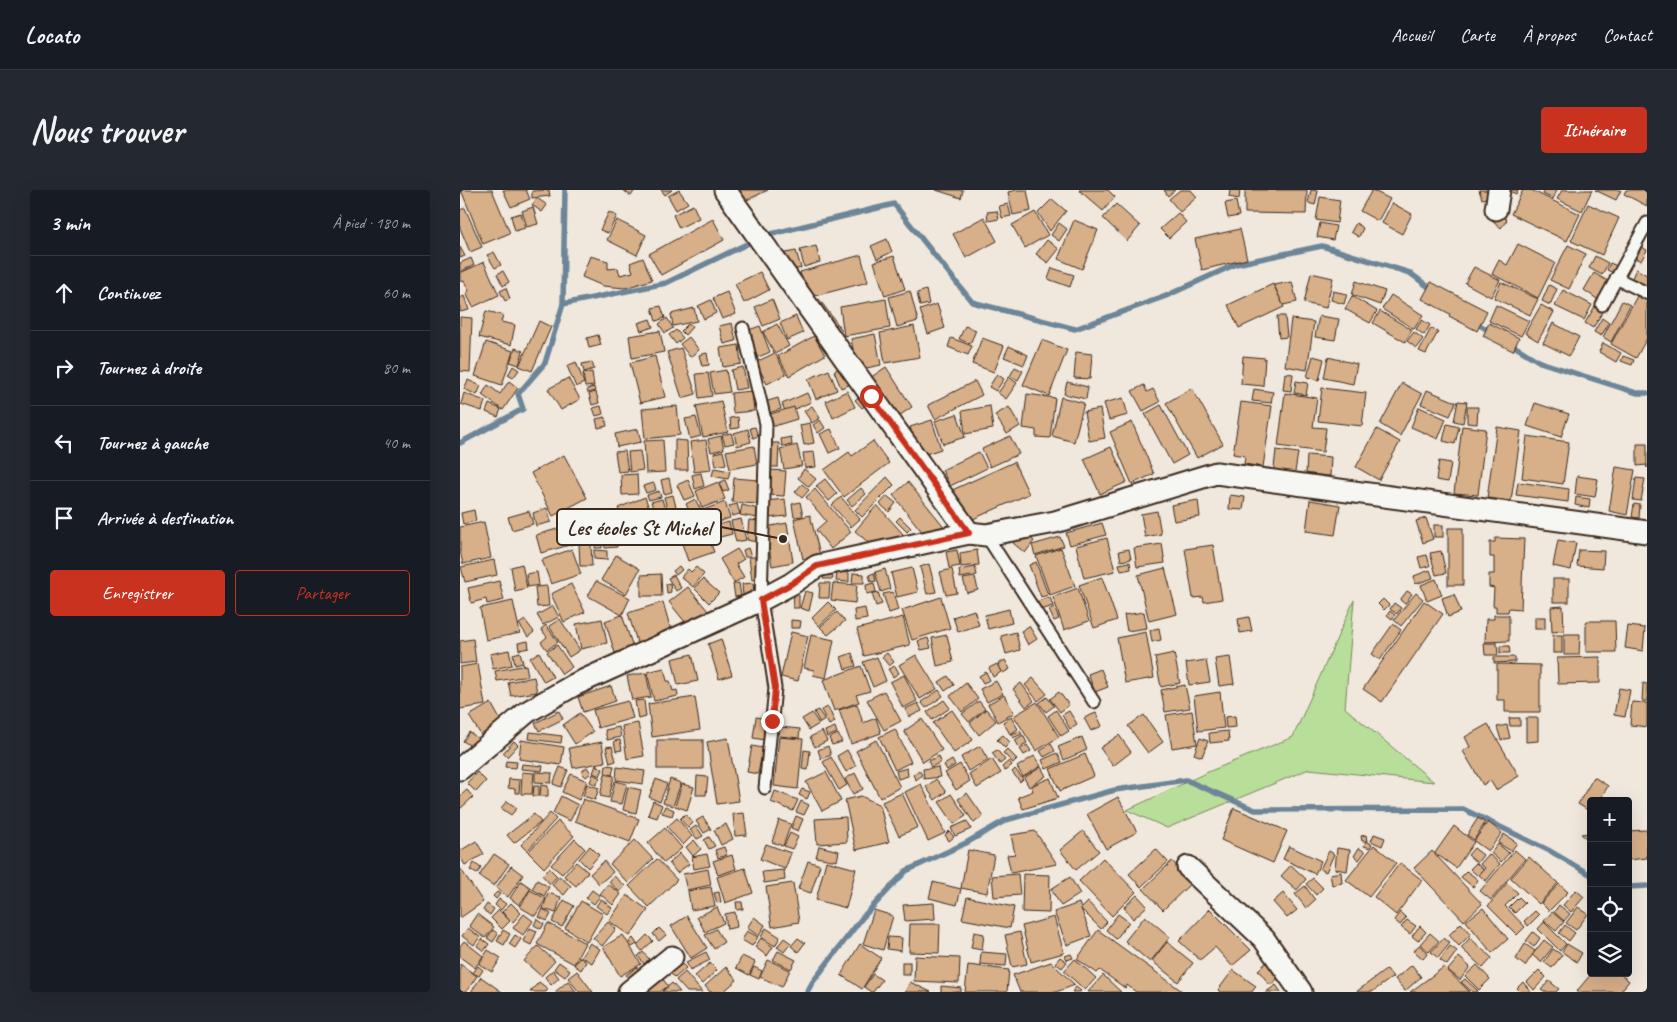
<!DOCTYPE html>
<html lang="fr">
<head>
<meta charset="utf-8">
<style>
	body { margin:0; font-family:Caveat,sans-serif; background:#242831; color:#f1f3f6 }
	.controls { position:absolute; right:15px; bottom:15px; display:grid; overflow:hidden; border-radius:5px; box-shadow:0 5px 20px #0002 }
	.controls button { width:45px; height:45px; display:grid; place-items:center; padding:0; border:0; border-bottom:1px solid #363941; background:#171b24; color:#f1f3f6; font:25px sans-serif }
	.stop { position:absolute; width:15px; height:15px; margin:-11px; border:4px solid #c8321e; border-radius:50%; background:#fff }
	.stop.end { background:#c8321e; border-color:#fff; box-shadow:0 1px 5px #0008 }
	.list { margin:0; padding:0; list-style:none }
	h2 { display:flex; justify-content:space-between; align-items:center; height:65px; margin:0; padding:0 20px; font-size:21px }
	h2 small { font-size:16px; font-weight:400; color:#9ea1a6 }
	.list li { display:grid; grid-template-columns:32px 1fr auto; gap:15px; align-items:center; box-sizing:border-box; height:75px; padding:0 20px; border-top:1px solid #363941 }
	.list b { display:block; font-size:19px; white-space:nowrap }
	.list em { font-size:16px; font-style:normal; color:#9ea1a6 }
	.actions { display:flex; gap:10px; padding:15px 20px }
	.actions a { flex:1; padding:11px 0; border:1px solid #c8321e; border-radius:5px; text-align:center; font-size:18px; color:#c8321e }
	.actions .main { background:#c8321e; color:#fff }
	.icon { flex:none; width:28px; height:28px; fill:none; stroke:currentColor; stroke-width:2; stroke-linecap:round; stroke-linejoin:round }
	.map { position:relative; flex:none; width:1187px; height:802px; overflow:hidden; border-radius:5px }
	header { display:flex; align-items:center; gap:30px; box-sizing:border-box; height:70px; padding:0 25px; background:#171b24; border-bottom:1px solid #363941 }
	header strong { font-size:24px }
	nav { display:flex; gap:28px; margin-inline-start:auto; font-size:18px }
	.intro { display:flex; align-items:center; justify-content:space-between; box-sizing:border-box; height:120px; padding:0 30px }
	h1 { margin:0; font-size:35px }
	.button { padding:12px 22px; border-radius:5px; background:#c8321e; color:#fff; font-size:18px; font-weight:700 }
	main { display:flex; gap:30px; padding:0 30px }
	aside { flex:1; background:#171b24; border-radius:5px; box-shadow:0 5px 20px #0002 }
	.map>svg:first-child { display:block }
</style>
</head>
<body>
<header>
<strong>Locato</strong>
<nav><a>Accueil</a><a>Carte</a><a>À propos</a><a>Contact</a></nav>
</header>
<div class="intro"><h1>Nous trouver</h1><a class="button">Itinéraire</a></div>
<main>
<aside>
<h2>3 min<small>À pied · 180 m</small></h2>
<ul class="list">
<li><svg class="icon" aria-label="ahead" viewBox="0 0 24 24"><path d="M12 20V5M6 11l6-6 6 6"/></svg><div><b>Continuez</b></div><em>60 m</em></li>
<li><svg class="icon" aria-label="right" viewBox="0 0 24 24"><path d="M7 20v-9h11M14 6l5 5-5 5"/></svg><div><b>Tournez à droite</b></div><em>80 m</em></li>
<li><svg class="icon" aria-label="left" viewBox="0 0 24 24"><path d="M17 20v-9H6M10 6l-5 5 5 5"/></svg><div><b>Tournez à gauche</b></div><em>40 m</em></li>
<li><svg class="icon" aria-label="arrive" viewBox="0 0 24 24"><path d="M6 21V4h12l-3 4 3 4H6"/></svg><div><b>Arrivée à destination</b></div></li>
</ul>
<div class="actions"><a class="main">Enregistrer</a><a>Partager</a></div>
</aside>
<div class="map">
<svg width="1187" height="802" viewBox="0 0 1187 802">
	<rect width="100%" height="100%" fill="#f0e8dd"/>
	<filter id="ink" filterUnits="userSpaceOnUse"><feTurbulence type="fractalNoise" baseFrequency=".02" numOctaves="2"/><feDisplacementMap in="SourceGraphic" scale="10" xChannelSelector="R" yChannelSelector="G"/><feConvolveMatrix kernelMatrix="1 2 1 2 8 2 1 2 1" color-interpolation-filters="sRGB"/></filter>
	<g filter="url(#ink)">
		<!-- green -->
		<path fill="#b8df9a" stroke="#7a845c" d="M894 410 885 518 974 592 849 579 707 638 667 620 748 582 833 547Z"/>
		<g fill="none" stroke-linecap="round" stroke-linejoin="round">
			<!-- stream -->
			<g stroke="#6c8598" stroke-width="5.5">
				<path d="M105 0 103 114 206 93 295 50"/>
				<path d="M303 46 434 14 512 112 615 139 706 106 776 74 862 56 950 83 974 101"/>
				<path d="M1013 131 1031 142"/>
				<path d="M1049 153 1080 172 1177 203H1187"/>
				<path d="M0 253 63 219 58 204 85 173 103 114"/>
				<path d="M1168 697 1187 696"/>
				<path d="M347 802 352 793 402 728 446 681 506 653 546 630 655 600 726 590 795 620 1003 619 1090 661 1131 685"/>
			</g>
		</g>
		<!-- building -->
		<g fill="#d7af88" stroke="#3b2a1e">
			<path d="M1 0H32L50 43 23 54Z"/>
			<path d="M43 0H66L70 9 51 17Z"/>
			<path d="M89 0 90 6 72 8V1Z"/>
			<path d="M163 0H175L171 6Z"/>
			<path d="M201 0H212L205 5Z"/>
			<path d="M219 0 228 13 216 20 208 6Z"/>
			<path d="M279 0H308L285 11Z"/>
			<path d="M476 0H503L501 8Z"/>
			<path d="M557 0H567L571 21 553 25 548 2Z"/>
			<path d="M619 0H648L655 7 643 21Z"/>
			<path d="M704 0H715L708 6Z"/>
			<path d="M720 0H731L737 7 720 22 709 9Z"/>
			<path d="M770 0H780L779 9 769 7Z"/>
			<path d="M785 0H847L846 24 785 23Z"/>
			<path d="M851 0 858 1 855 15 848 13Z"/>
			<path d="M912 0 930 9 918 31 900 21Z"/>
			<path d="M1019 0H1033L1035 6 1022 9Z"/>
			<path d="M1047 0H1058L1056 4Z"/>
			<path d="M1063 0H1071L1120 24 1107 51 1051 24Z"/>
			<path d="M1085 0H1097L1093 9 1083 4Z"/>
			<path d="M1102 0H1132L1122 21 1097 9Z"/>
			<path d="M1135 0H1161L1156 10Z"/>
			<path d="M1166 0H1187V16L1164 4Z"/>
			<path d="M860 7 880 10 877 33 856 30Z"/>
			<path d="M77 8 87 15 82 22 72 15Z"/>
			<path d="M592 9 606 21 590 41 578 23Z"/>
			<path d="M776 11 779 26 768 28 765 13Z"/>
			<path d="M932 13 952 24 942 44 922 33Z"/>
			<path d="M548 14 551 26 542 28 539 16Z"/>
			<path d="M656 14 680 36 667 51 643 28Z"/>
			<path d="M1128 14 1159 28 1142 65 1111 51Z"/>
			<path d="M233 15 239 28 219 38 213 25Z"/>
			<path d="M73 17 78 34 67 37 62 21Z"/>
			<path d="M5 18 22 57 10 62 0 38V20Z"/>
			<path d="M537 21 539 29 528 31 527 22Z"/>
			<path d="M149 22 157 26 148 43 140 40Z"/>
			<path d="M575 22 588 45 565 58 552 35Z"/>
			<path d="M1038 22 1047 30 1041 38 1032 30Z"/>
			<path d="M61 23 65 38 55 41 51 26Z"/>
			<path d="M718 23 726 32 709 48 700 39Z"/>
			<path d="M524 27 537 51 506 68 493 44Z"/>
			<path d="M253 29 264 50 201 85 189 64Z"/>
			<path d="M157 30 186 45 177 65 147 50Z"/>
			<path d="M614 30 638 40 622 79 598 69Z"/>
			<path d="M599 33 607 39 599 51 591 45Z"/>
			<path d="M860 33 876 36 873 50 857 47Z"/>
			<path d="M896 33 903 38 899 47 891 42Z"/>
			<path d="M780 39 787 69 742 80 735 49Z"/>
			<path d="M427 49 432 62 417 69 411 56Z"/>
			<path d="M587 50 599 59 588 73 576 64Z"/>
			<path d="M1058 54 1095 73 1078 108 1032 84 1039 70 1047 75Z"/>
			<path d="M1108 55 1126 64 1109 99 1090 90Z"/>
			<path d="M356 56 360 72 344 77 340 60Z"/>
			<path d="M0 57 5 66 0 68Z"/>
			<path d="M1181 57 1187 60 1181 71 1175 68Z"/>
			<path d="M336 61 341 78 324 82 320 64Z"/>
			<path d="M34 62 41 75 35 78 27 65Z"/>
			<path d="M401 65 408 92 347 108 340 82Z"/>
			<path d="M130 66 148 71V79L158 78 160 85 173 82 170 73 183 68 192 90 165 98 143 96 122 87Z"/>
			<path d="M434 66 445 99 425 106 414 72Z"/>
			<path d="M1135 66 1148 73 1142 85 1129 78Z"/>
			<path d="M11 68 14 75 0 82V73Z"/>
			<path d="M24 72 39 105 13 117 6 103 9 101 4 91 1 92 0 90V83Z"/>
			<path d="M1150 73 1157 76 1154 83 1147 80Z"/>
			<path d="M1014 77 1040 90 1031 107 1005 93Z"/>
			<path d="M592 78 614 85 610 97 588 89Z"/>
			<path d="M1176 79 1187 85V99L1171 90Z"/>
			<path d="M43 81 49 92 43 96 37 84Z"/>
			<path d="M300 82 309 100 284 113 275 94Z"/>
			<path d="M851 83 873 88 866 118 844 113Z"/>
			<path d="M1134 83 1151 93 1140 111 1124 100Z"/>
			<path d="M896 91 925 101 920 115 892 105Z"/>
			<path d="M832 92 837 112 823 115 814 95Z"/>
			<path d="M971 92 1027 121 1017 141 989 126 990 124 962 109Z"/>
			<path d="M1041 92 1078 109 1070 125 1034 108Z"/>
			<path d="M813 94 824 117 779 138 768 115Z"/>
			<path d="M1089 95 1097 99 1090 115 1082 111Z"/>
			<path d="M46 98 50 109 45 111 40 101Z"/>
			<path d="M466 100 469 114 460 116 457 103Z"/>
			<path d="M1103 100 1132 115 1124 130 1095 116Z"/>
			<path d="M450 101 458 131 437 137 429 107Z"/>
			<path d="M873 101 887 104 884 114 871 110Z"/>
			<path d="M267 102 276 124 262 129 253 108Z"/>
			<path d="M931 105 963 125 954 139 922 119Z"/>
			<path d="M4 106 9 120 0 122V108Z"/>
			<path d="M892 106 917 121 910 133 885 119Z"/>
			<path d="M1177 106 1187 111V148L1176 168 1151 154Z"/>
			<path d="M312 109 320 129 303 136 295 117Z"/>
			<path d="M359 109 382 140 370 149 347 118Z"/>
			<path d="M426 109 430 138 384 146 380 117Z"/>
			<path d="M251 110 256 123 244 129 238 116Z"/>
			<path d="M1162 111 1170 115 1151 152 1143 147Z"/>
			<path d="M1137 113 1145 118 1133 138 1125 133Z"/>
			<path d="M477 114 485 138 468 144 460 120Z"/>
			<path d="M1036 115 1069 131 1061 146 1029 131Z"/>
			<path d="M1081 115 1094 122 1078 151 1065 143Z"/>
			<path d="M201 116 205 128 196 131 192 118Z"/>
			<path d="M234 118 237 131 213 136 211 124Z"/>
			<path d="M26 121 43 125 41 132 55 135 51 155 19 147Z"/>
			<path d="M920 121 952 140 945 152 913 133Z"/>
			<path d="M336 126 343 143 327 150 320 133Z"/>
			<path d="M817 126H825L827 147 819 148Z"/>
			<path d="M859 126 879 129 875 150 855 147Z"/>
			<path d="M0 127 12 128 10 182 0 181Z"/>
			<path d="M207 128 213 138 205 143 199 134Z"/>
			<path d="M1142 128 1149 133 1141 146 1134 142Z"/>
			<path d="M190 129 193 137 181 141 178 133Z"/>
			<path d="M831 129 854 132 847 180 825 176Z"/>
			<path d="M962 130 970 135 964 145 956 139Z"/>
			<path d="M79 131 91 137 72 181 59 176Z"/>
			<path d="M272 133 276 151 264 154 259 136Z"/>
			<path d="M1029 133 1059 148 1053 161 1023 146Z"/>
			<path d="M1093 133 1119 147 1109 166 1083 153Z"/>
			<path d="M228 134 232 137 225 145 221 141Z"/>
			<path d="M317 134 329 156 315 164 303 142Z"/>
			<path d="M300 136 310 162 296 168 286 141Z"/>
			<path d="M454 136 460 167 425 173 420 143Z"/>
			<path d="M505 136 516 140 510 154 499 149Z"/>
			<path d="M971 138 978 142 966 164 959 161Z"/>
			<path d="M216 140 223 148 216 154 209 145Z"/>
			<path d="M200 141 204 162 172 168 169 146Z"/>
			<path d="M954 142 963 149 956 158 947 151Z"/>
			<path d="M415 144 421 175 397 180 391 149Z"/>
			<path d="M138 145 141 155 129 158 127 148Z"/>
			<path d="M354 146 365 165 329 186 318 166Z"/>
			<path d="M229 147 239 160 230 167 220 154Z"/>
			<path d="M491 148 512 156 508 165 488 157Z"/>
			<path d="M522 148 544 156 534 182 512 174Z"/>
			<path d="M582 150 607 160 589 206 563 195Z"/>
			<path d="M26 152 53 161 42 195 15 186Z"/>
			<path d="M1143 153 1161 163 1156 172 1139 162Z"/>
			<path d="M279 155 281 174 263 177 260 158Z"/>
			<path d="M549 156 568 165 564 175 544 167Z"/>
			<path d="M55 158 63 161 59 175 50 172Z"/>
			<path d="M221 158 236 204 222 208 207 162Z"/>
			<path d="M616 162 632 164 630 189 614 188Z"/>
			<path d="M247 163 249 175 242 176 239 165Z"/>
			<path d="M315 163 326 184 307 194 296 172Z"/>
			<path d="M195 166 205 207 180 213 170 173Z"/>
			<path d="M783 166 805 168 803 196 781 194Z"/>
			<path d="M853 166 864 169 859 190 847 187Z"/>
			<path d="M1163 166 1174 170 1172 175 1161 171Z"/>
			<path d="M868 167 897 174 893 194 864 188Z"/>
			<path d="M116 172 124 193 116 197 107 176Z"/>
			<path d="M132 172 134 179 124 182 122 174Z"/>
			<path d="M53 176 59 180 53 188 48 185Z"/>
			<path d="M383 176 391 194 381 198 374 181Z"/>
			<path d="M283 177 287 198 275 200 271 180Z"/>
			<path d="M426 177 452 217 436 228 410 188Z"/>
			<path d="M555 177 563 181 558 190 550 186Z"/>
			<path d="M266 180 270 202 254 204 250 183Z"/>
			<path d="M369 180 377 200 356 209 348 189Z"/>
			<path d="M132 182 134 196 125 197 123 183Z"/>
			<path d="M248 183 252 206 239 208 236 184Z"/>
			<path d="M825 183 833 184 831 201 823 200Z"/>
			<path d="M537 184 544 189 536 201 529 197Z"/>
			<path d="M549 187 557 193 546 209 538 203Z"/>
			<path d="M108 188 120 209 101 220 88 199Z"/>
			<path d="M8 190 21 196 17 205 4 199Z"/>
			<path d="M49 191 58 198 43 220 22 205 28 195 40 204Z"/>
			<path d="M515 191 522 205 475 229 468 215Z"/>
			<path d="M836 191 848 193 846 205 834 203Z"/>
			<path d="M607 192 628 197 626 209 604 204Z"/>
			<path d="M942 193 962 204 940 246 920 234Z"/>
			<path d="M684 195 687 202 693 199 700 212 683 221 672 201Z"/>
			<path d="M134 197 135 201 128 203 127 199Z"/>
			<path d="M732 198 763 254 737 268 706 213Z"/>
			<path d="M862 198 906 203 902 236 858 231Z"/>
			<path d="M794 199 813 202 811 213 792 211Z"/>
			<path d="M967 200 996 212 990 226 961 214Z"/>
			<path d="M292 201 294 221 273 223 271 203Z"/>
			<path d="M387 201 395 217 373 228 366 211Z"/>
			<path d="M136 202 139 213 132 215 129 204Z"/>
			<path d="M4 203 25 211 22 221 1 214Z"/>
			<path d="M347 203 351 212 326 223 322 214Z"/>
			<path d="M825 203 857 208 853 237 866 238 863 262 818 256Z"/>
			<path d="M402 204 408 213 402 218 395 210Z"/>
			<path d="M567 204 595 208 590 248 576 247V240L563 238Z"/>
			<path d="M601 207 624 213 614 252 592 246Z"/>
			<path d="M318 208 321 219 309 223 305 212Z"/>
			<path d="M663 208 668 225 649 230 644 213Z"/>
			<path d="M261 211 268 242 243 247 236 216Z"/>
			<path d="M998 211 1007 212 1003 233 994 231Z"/>
			<path d="M781 212 812 216 803 277 784 274 785 266 773 264Z"/>
			<path d="M1075 213 1109 224 1101 247 1067 236Z"/>
			<path d="M29 214 41 219 38 227 26 222Z"/>
			<path d="M701 215 728 265 712 274 685 224Z"/>
			<path d="M141 216 143 224 136 226 133 218Z"/>
			<path d="M217 216 220 245 185 249 182 219Z"/>
			<path d="M352 216 360 228 352 233 344 221Z"/>
			<path d="M530 216 533 239 505 244 502 221Z"/>
			<path d="M334 217 337 229 311 237 307 225Z"/>
			<path d="M549 217 560 236 547 244 535 225Z"/>
			<path d="M959 217 986 229 978 249 951 237Z"/>
			<path d="M1007 217H1018L1017 234 1007 233Z"/>
			<path d="M640 219 645 248 629 251 624 222Z"/>
			<path d="M497 224 505 247 483 254 475 231Z"/>
			<path d="M145 227 147 236 138 238 136 229Z"/>
			<path d="M236 227 241 246 230 249 225 229Z"/>
			<path d="M278 227 279 238 271 239 270 228Z"/>
			<path d="M360 230 365 238 358 243 353 235Z"/>
			<path d="M472 230 481 259 460 266 450 237Z"/>
			<path d="M672 232 694 284 672 294 650 242Z"/>
			<path d="M350 233 354 253 344 255 340 235Z"/>
			<path d="M987 234 999 237 995 254 983 251Z"/>
			<path d="M1002 236 1026 239 1018 305 994 303Z"/>
			<path d="M295 237 298 246 293 248 290 238Z"/>
			<path d="M1037 237 1061 241 1051 311 1027 308Z"/>
			<path d="M178 239 181 252 157 257 155 244Z"/>
			<path d="M288 239 291 252 277 256 274 243Z"/>
			<path d="M371 239 380 258 369 263 360 244Z"/>
			<path d="M917 239 940 252 919 290 896 277Z"/>
			<path d="M271 243 274 253 265 255 262 245Z"/>
			<path d="M261 246 264 259 251 262 248 249Z"/>
			<path d="M550 246 559 264 530 277 522 259Z"/>
			<path d="M1067 246 1109 252 1103 294 1062 288Z"/>
			<path d="M331 247 332 255 322 256 321 249Z"/>
			<path d="M203 250 205 282 186 283 184 251Z"/>
			<path d="M215 250 227 251 228 280H215Z"/>
			<path d="M246 250 251 280 234 282 230 252Z"/>
			<path d="M413 251 429 273 384 307 364 280 389 262 392 266Z"/>
			<path d="M310 253H319L318 277H309Z"/>
			<path d="M1177 254H1187V278V275L1177 276Z"/>
			<path d="M337 255 342 276 324 279 320 259Z"/>
			<path d="M294 256 297 274 270 279 266 261Z"/>
			<path d="M651 257 667 292 640 304 624 269Z"/>
			<path d="M816 260 838 263 834 288 813 286Z"/>
			<path d="M165 261 168 281 158 282 155 262Z"/>
			<path d="M180 261 183 280 170 282 168 262Z"/>
			<path d="M263 261 266 274 256 276 254 263Z"/>
			<path d="M354 262 356 277 345 278 343 263Z"/>
			<path d="M519 262 527 278 490 296 482 280Z"/>
			<path d="M104 265 127 308 93 326 71 283Z"/>
			<path d="M847 265 871 267 870 286 846 284Z"/>
			<path d="M979 271 991 273 988 292 976 290Z"/>
			<path d="M554 272 569 304 504 333 490 301Z"/>
			<path d="M1156 277 1175 280 1167 325 1149 321Z"/>
			<path d="M254 278 270 281 268 289 252 286Z"/>
			<path d="M344 279 356 289 349 297 338 288Z"/>
			<path d="M309 280 326 281 324 306 308 305Z"/>
			<path d="M241 283 244 296 235 299 232 285Z"/>
			<path d="M177 284 178 304 162 305 161 285Z"/>
			<path d="M1117 286 1138 289 1135 307 1115 304Z"/>
			<path d="M427 287 434 295 402 327 395 320Z"/>
			<path d="M209 288 212 302 204 304 201 290Z"/>
			<path d="M274 288 299 290 297 314 272 312Z"/>
			<path d="M1176 288 1185 289 1181 311 1173 310Z"/>
			<path d="M365 289 377 304 369 311 356 296Z"/>
			<path d="M228 290 235 306 224 310 217 295Z"/>
			<path d="M265 290 269 300 263 302 259 293Z"/>
			<path d="M258 292 265 309 242 318 236 301Z"/>
			<path d="M448 292 486 339 470 352 433 305Z"/>
			<path d="M1058 292 1109 299 1108 312 1056 305Z"/>
			<path d="M194 293 196 300 186 303 183 296Z"/>
			<path d="M342 294 349 300 342 308 335 302Z"/>
			<path d="M401 298 406 304 392 316 387 310Z"/>
			<path d="M355 299 391 342 371 359 356 340 366 331 346 307Z"/>
			<path d="M199 301 201 307 189 310 187 305Z"/>
			<path d="M213 305 216 317 207 319 204 307Z"/>
			<path d="M770 305 785 307 783 320 769 319Z"/>
			<path d="M427 306 436 313 429 322 420 314Z"/>
			<path d="M185 307 191 324 164 334 158 318Z"/>
			<path d="M381 307 400 329 391 337 372 315Z"/>
			<path d="M1116 307 1130 309 1129 318 1115 315Z"/>
			<path d="M202 309 207 327 197 330 191 312Z"/>
			<path d="M235 309 242 322 232 327 226 314Z"/>
			<path d="M325 309 327 326 308 328 306 311Z"/>
			<path d="M738 310 740 327 714 331 711 315Z"/>
			<path d="M850 310 880 315 875 345 846 341Z"/>
			<path d="M265 312 270 328 249 335 243 320Z"/>
			<path d="M340 312 343 326 334 327 332 314Z"/>
			<path d="M277 314 280 324 272 326 269 316Z"/>
			<path d="M1174 314 1180 315 1179 328 1172 327Z"/>
			<path d="M282 315 299 319 297 328 280 325Z"/>
			<path d="M417 315 451 353 417 360 395 341Z"/>
			<path d="M87 318 91 332 76 336 73 323Z"/>
			<path d="M221 318 226 333 215 336 211 321Z"/>
			<path d="M14 320 16 331 3 334 1 323Z"/>
			<path d="M69 321 73 334 52 340 48 327Z"/>
			<path d="M697 321 701 344 685 347 681 324Z"/>
			<path d="M350 325 360 365 343 369 334 329Z"/>
			<path d="M440 327 451 338 447 342 436 331Z"/>
			<path d="M966 328 973 349 963 353 956 331Z"/>
			<path d="M281 329 286 350 276 352 271 331Z"/>
			<path d="M242 330 254 362 228 371 217 339Z"/>
			<path d="M289 330 298 331 296 352 287 350Z"/>
			<path d="M24 332 31 368 3 374 0 361V337Z"/>
			<path d="M269 332 272 344 252 349 249 337Z"/>
			<path d="M118 333 124 351 81 363 76 345Z"/>
			<path d="M327 333 333 372 312 376 306 337Z"/>
			<path d="M642 333 646 345 610 355 606 343Z"/>
			<rect x="974" y="335" width="9" height="12"/>
			<rect x="988" y="338" width="15" height="57"/>
			<path d="M561 342 574 351 565 363 553 353Z"/>
			<path d="M157 347V357L145 358 144 348Z"/>
			<path d="M600 347 604 356 575 365 572 355Z"/>
			<path d="M141 348 142 358H135V349Z"/>
			<path d="M647 348 655 381 624 388 616 356Z"/>
			<path d="M1035 348 1064 349 1061 419 1049 418 1048 422H1036V416H1033L1034 398 1029 397V384H1034V367H1030V352H1035Z"/>
			<path d="M1098 350 1116 353 1111 380 1093 376Z"/>
			<path d="M131 353 132 376H120L119 354Z"/>
			<path d="M702 354 705 373 677 377 674 358Z"/>
			<path d="M753 355 762 409 744 412 743 407 733 408 725 359Z"/>
			<path d="M288 358 291 366 285 367 283 360Z"/>
			<path d="M601 358 615 396 590 405 576 366Z"/>
			<path d="M112 359 121 384 91 394 82 370Z"/>
			<path d="M277 359 284 369 276 374 284 387 274 393 260 369Z"/>
			<path d="M669 359 671 369 661 371 659 361Z"/>
			<path d="M134 360 147 361V370L134 369Z"/>
			<path d="M497 360 500 376 489 378 486 362Z"/>
			<path d="M517 360 519 375 501 377 500 363Z"/>
			<path d="M1119 360 1144 361 1143 378 1117 376Z"/>
			<path d="M981 361 986 383 976 385 970 363Z"/>
			<path d="M156 365 180 379 166 404 141 390Z"/>
			<path d="M967 365 970 376 961 378 958 367Z"/>
			<path d="M289 367H295L297 389 292 390Z"/>
			<path d="M34 370 37 385 5 392 1 377Z"/>
			<path d="M576 372 588 405 581 407 569 375Z"/>
			<path d="M670 372 671 379 661 381 659 374Z"/>
			<path d="M62 374 67 398 55 401 51 377Z"/>
			<path d="M469 374 476 402 467 404 460 377Z"/>
			<path d="M219 376 222 380 216 385 213 381Z"/>
			<path d="M236 377 244 384 233 397 221 387 228 379 231 382Z"/>
			<path d="M515 377 517 385 500 388 499 380Z"/>
			<path d="M452 378 458 402 437 407 431 383Z"/>
			<path d="M705 378 717 424 689 431 678 385Z"/>
			<path d="M425 379 430 399 421 402 415 382Z"/>
			<path d="M492 379 497 403 486 405 480 382Z"/>
			<path d="M970 380 973 388 956 394 954 386Z"/>
			<path d="M372 381 373 389H363V382Z"/>
			<path d="M77 382 79 395 68 397 66 384Z"/>
			<path d="M377 382 389 383V392L376 391Z"/>
			<path d="M393 383 404 384V393H392Z"/>
			<path d="M414 383 416 391 411 392 409 385Z"/>
			<path d="M201 384 202 406H181V385Z"/>
			<path d="M214 385 221 398 216 401 208 388Z"/>
			<path d="M515 387 518 400 507 403 503 389Z"/>
			<path d="M642 387 657 430 634 438 619 395Z"/>
			<path d="M243 389 259 403 249 413 234 398Z"/>
			<path d="M976 389 982 405 967 411 961 395Z"/>
			<rect x="1093" y="389" width="16" height="23"/>
			<path d="M39 391 44 410 27 414 26 409 11 413 8 398Z"/>
			<path d="M136 391 170 408 162 425 128 406Z"/>
			<path d="M210 393 211 402 207 403 206 394Z"/>
			<path d="M279 393 281 406 275 407 273 394Z"/>
			<path d="M293 393 294 405 283 406 282 394Z"/>
			<path d="M360 393H370L369 408H359Z"/>
			<path d="M373 393 397 395 395 413 371 410Z"/>
			<path d="M414 393 416 402 407 404 406 395Z"/>
			<path d="M111 394 125 422 104 432 91 404Z"/>
			<path d="M87 396 89 416 77 417 75 397Z"/>
			<path d="M228 397 248 421 229 437 209 412Z"/>
			<path d="M618 398 629 431 604 440 593 407Z"/>
			<path d="M345 401 353 403 349 421 340 418Z"/>
			<path d="M947 401 952 404 945 414 940 410Z"/>
			<path d="M418 402 422 414 416 416 412 404Z"/>
			<path d="M433 402 438 420 429 423 423 404Z"/>
			<path d="M956 403 963 409 941 436 934 430Z"/>
			<path d="M334 404 339 405V418H333Z"/>
			<path d="M994 404 1001 422 988 427 982 408Z"/>
			<path d="M481 407 490 438 452 450 442 420Z"/>
			<path d="M590 407 593 416 578 421 575 412Z"/>
			<path d="M923 409 929 415 924 420 918 414Z"/>
			<path d="M53 411 60 443 26 450 20 418Z"/>
			<path d="M964 411 983 424 922 512 903 499Z"/>
			<path d="M203 412 212 444 178 455 168 423Z"/>
			<path d="M368 412 376 420 359 436 352 428Z"/>
			<path d="M934 413 941 418 937 424 930 419Z"/>
			<path d="M93 416 99 427 83 435 77 425Z"/>
			<path d="M1103 416 1104 441 1092 442 1091 417Z"/>
			<path d="M594 417 599 429 594 431 589 420Z"/>
			<path d="M405 418 407 429 395 431 394 420Z"/>
			<path d="M549 419 552 433 528 439 525 425Z"/>
			<path d="M514 420 519 435 498 442 493 427Z"/>
			<path d="M930 421 935 425 932 429 927 425Z"/>
			<path d="M377 422 385 431 368 445 360 437Z"/>
			<path d="M684 422 687 438 667 441 664 425Z"/>
			<path d="M162 425 173 457 155 463 145 431Z"/>
			<path d="M1034 425H1049V451L1025 452 1026 429H1034Z"/>
			<path d="M443 427 450 455 404 466 397 439Z"/>
			<path d="M789 427 792 441 780 443 778 429Z"/>
			<rect x="1075" y="427" width="10" height="12"/>
			<path d="M100 429 120 460 109 467 89 436Z"/>
			<path d="M142 429 147 453 121 459 116 434Z"/>
			<path d="M65 430 74 442 68 447 59 434Z"/>
			<path d="M331 430 341 431 340 438H331Z"/>
			<path d="M1126 431H1155L1156 462H1126Z"/>
			<path d="M933 434 941 440 920 470 912 464Z"/>
			<path d="M86 435 98 452 87 460 81 452 87 447 81 439Z"/>
			<path d="M569 436 577 449 568 455 561 441Z"/>
			<path d="M1168 436 1185 438 1183 461 1165 458Z"/>
			<path d="M699 438 701 450 692 452 690 440Z"/>
			<path d="M331 442 348 446 338 491 321 487Z"/>
			<path d="M556 442 560 460 546 464 541 446Z"/>
			<path d="M686 442 694 488 665 493 657 448Z"/>
			<path d="M1104 444H1120L1119 465H1104Z"/>
			<path d="M351 445 374 450 366 488 353 485 354 480 344 478Z"/>
			<path d="M487 445 493 472 477 476 472 448Z"/>
			<rect x="1093" y="445" width="9" height="18"/>
			<path d="M468 448 471 458 461 460 458 451Z"/>
			<path d="M13 449 16 472 0 474V451Z"/>
			<path d="M261 449 272 485 259 489 248 454Z"/>
			<path d="M68 451 69 458 59 460 58 453Z"/>
			<path d="M1024 453H1037L1038 465H1025Z"/>
			<path d="M97 455 112 477 102 484 87 462Z"/>
			<path d="M1040 456H1049L1050 463H1040Z"/>
			<path d="M49 460 52 475 33 479 30 464Z"/>
			<path d="M60 462 63 473 55 475 53 464Z"/>
			<path d="M79 462 93 487 84 492 70 468Z"/>
			<path d="M392 463 396 476 385 479 381 467Z"/>
			<path d="M427 463 434 472 429 476 422 467Z"/>
			<path d="M714 463 720 493 701 497 695 467Z"/>
			<path d="M232 464 238 491 218 495 212 469Z"/>
			<path d="M456 465 477 499 460 509 439 475Z"/>
			<path d="M417 467 426 491 413 497 403 472Z"/>
			<path d="M770 467 774 494 759 496 755 469Z"/>
			<path d="M1034 467H1055V472L1034 473Z"/>
			<path d="M1140 467V493L1098 494 1097 468Z"/>
			<path d="M545 470 550 479 543 483 538 474Z"/>
			<path d="M746 470 750 492 729 495 726 473Z"/>
			<path d="M18 474 25 515 0 519V477Z"/>
			<path d="M537 474 541 482 533 487 529 478Z"/>
			<path d="M1037 474 1080 475V522H1045V510H1037Z"/>
			<path d="M66 475 68 486 37 491 35 481Z"/>
			<path d="M401 476 410 501 396 505 399 512 374 521 363 490Z"/>
			<path d="M435 476 439 483 433 487 428 479Z"/>
			<path d="M204 478 207 491H210L213 501 217 500 218 506 194 511 187 482Z"/>
			<path d="M641 479 648 497 635 502 628 484Z"/>
			<path d="M526 482 530 490 523 493 519 486Z"/>
			<path d="M186 483 191 507 172 510 167 486Z"/>
			<path d="M444 485 457 511 443 518 430 492Z"/>
			<path d="M488 486 494 495 485 501 479 492Z"/>
			<path d="M74 487 77 502 51 506 48 492Z"/>
			<path d="M573 488 587 504 578 511 565 495Z"/>
			<path d="M536 491 543 504 527 512 520 499Z"/>
			<path d="M506 493 518 509 502 522 490 506Z"/>
			<path d="M561 493 574 511 566 517 553 499Z"/>
			<path d="M1183 493 1187 494V511H1182Z"/>
			<path d="M725 495 730 518 705 522 701 500Z"/>
			<path d="M151 496 156 511 123 522 118 507Z"/>
			<path d="M1159 498 1170 500 1165 527 1154 525Z"/>
			<path d="M479 500 483 506 466 518 461 512Z"/>
			<path d="M424 501 441 531 424 540 407 510Z"/>
			<path d="M599 502 609 515 600 522 590 509Z"/>
			<path d="M760 502 764 538 738 541 734 506Z"/>
			<path d="M544 505 554 523 538 532 528 514Z"/>
			<path d="M235 507 240 540 192 547 188 514Z"/>
			<path d="M587 507 594 516 586 522 579 513Z"/>
			<path d="M184 510 186 527 178 529 175 511Z"/>
			<path d="M484 510 490 518 472 530 467 522Z"/>
			<path d="M168 511 173 528 138 538 133 520Z"/>
			<path d="M519 511 525 519 509 532 502 524Z"/>
			<path d="M577 512 599 547 576 561 554 526Z"/>
			<path d="M1172 512 1187 513V537L1170 535Z"/>
			<path d="M31 513 42 533 21 545 9 526Z"/>
			<path d="M458 513 462 521 449 527 445 519Z"/>
			<path d="M397 514 403 533 416 528 421 543 391 554 379 520Z"/>
			<path d="M368 517 375 532 369 535 361 520Z"/>
			<path d="M526 519 536 531 519 545 510 533Z"/>
			<path d="M358 520 365 530 360 533 354 522Z"/>
			<path d="M492 520 513 550 494 563 473 533Z"/>
			<path d="M596 520 609 541 601 546 588 526Z"/>
			<path d="M99 521 103 529 79 541 75 533Z"/>
			<path d="M609 521 617 534 610 539 602 525Z"/>
			<path d="M732 521 737 554 712 558 706 525Z"/>
			<path d="M120 523 133 542 115 554 103 535Z"/>
			<path d="M352 523 359 534 349 540 342 529Z"/>
			<path d="M636 523 642 536 631 541 624 528Z"/>
			<path d="M684 525 703 552 688 563 668 536Z"/>
			<path d="M775 526 776 537 766 538 765 527Z"/>
			<path d="M296 527 308 529 305 550 293 548Z"/>
			<path d="M551 527 558 539 550 544 543 532Z"/>
			<path d="M1049 528H1060V536H1050Z"/>
			<path d="M1066 528H1078V551L1066 552Z"/>
			<path d="M462 529 482 560 463 572 444 541Z"/>
			<path d="M178 533 184 566 167 569 162 536Z"/>
			<path d="M1028 534 1059 586 1036 600 1030 590 1023 595 1003 561 1010 557 1005 547Z"/>
			<path d="M1047 535 1050 548 1041 550 1037 537Z"/>
			<path d="M159 537 161 547 147 550 145 540Z"/>
			<path d="M320 537 340 539 339 548 319 546Z"/>
			<path d="M375 537 377 543 367 547 365 541Z"/>
			<path d="M435 539 451 572 435 580 419 547Z"/>
			<path d="M362 541 367 551 355 557 350 547Z"/>
			<path d="M560 541 562 544 553 548 551 544Z"/>
			<path d="M768 541 769 551 750 553 749 543Z"/>
			<path d="M9 542 22 551 17 560 3 551Z"/>
			<path d="M70 542 102 546 101 553 69 549Z"/>
			<path d="M378 544 382 552 372 555 369 548Z"/>
			<path d="M543 545 550 552 545 558 537 550Z"/>
			<path d="M563 545 567 553 559 557 555 550Z"/>
			<path d="M659 545 671 562 653 576 640 558Z"/>
			<path d="M319 547 343 549 338 599 314 596Z"/>
			<path d="M622 547 627 560 604 570 598 557Z"/>
			<path d="M268 548 279 611 257 614 247 552Z"/>
			<path d="M740 548 748 551 742 567 734 564Z"/>
			<path d="M61 550 104 557 101 575 59 569Z"/>
			<path d="M160 550 162 560 156 561 154 551Z"/>
			<rect x="197" y="550" width="46" height="29"/>
			<path d="M416 550 440 597 420 608 396 561Z"/>
			<path d="M54 551 58 555 47 567 43 563Z"/>
			<path d="M142 552 145 572 113 578 109 558Z"/>
			<path d="M591 554 595 561 584 567 580 561Z"/>
			<path d="M567 555 571 561 564 565 560 559Z"/>
			<path d="M152 556 156 571 150 573 146 557Z"/>
			<path d="M292 556 303 558 298 584 287 582Z"/>
			<path d="M368 556 371 565 361 569 358 560Z"/>
			<path d="M520 556 528 570 508 581 501 567Z"/>
			<path d="M547 559 557 569 553 573 543 563Z"/>
			<path d="M344 560 350 561 348 580 342 579Z"/>
			<path d="M387 560 396 576 386 582 377 566Z"/>
			<path d="M537 560 545 570 540 574 532 563Z"/>
			<path d="M597 563 602 572 586 579 582 570Z"/>
			<path d="M625 564 634 586 600 601 590 579Z"/>
			<path d="M479 566 481 572 471 577 468 571Z"/>
			<path d="M574 566 581 576 563 587 557 577Z"/>
			<path d="M371 567 387 595 379 600 363 572Z"/>
			<path d="M532 569 541 583 517 598 509 584Z"/>
			<path d="M492 570 495 575 487 580 484 575Z"/>
			<path d="M46 571 57 572 56 578 45 577Z"/>
			<path d="M549 571 552 575 545 581 542 577Z"/>
			<path d="M62 574 83 576 82 581 61 579Z"/>
			<path d="M500 574 510 591 496 600 485 583Z"/>
			<path d="M136 575 143 579 140 586 133 583Z"/>
			<path d="M146 575 154 576 152 585 145 583Z"/>
			<path d="M100 577 108 580 101 597 93 594Z"/>
			<path d="M127 577 131 583 126 587 121 582Z"/>
			<path d="M157 577 185 581 183 594 156 590Z"/>
			<path d="M478 577 480 587 464 589 463 579Z"/>
			<path d="M581 577 586 586 569 597 564 588Z"/>
			<path d="M447 578 448 586 438 589 436 581Z"/>
			<path d="M555 579 563 589 560 592 552 582Z"/>
			<path d="M459 580 462 585 456 590 453 585Z"/>
			<path d="M17 582 26 591 16 602 7 593Z"/>
			<path d="M62 582 74 583 72 604H61Z"/>
			<path d="M75 582 92 583 91 593 75 592Z"/>
			<path d="M366 582 381 611 362 621 346 592Z"/>
			<path d="M395 583 403 599 393 604 385 589Z"/>
			<path d="M111 584 127 591 119 610 102 602Z"/>
			<path d="M133 584 140 588 136 595 130 592Z"/>
			<path d="M145 584 154 586 149 608 140 606Z"/>
			<path d="M237 586 248 587 246 605H236Z"/>
			<path d="M1134 587 1148 596 1139 611H1131V622L1118 614Z"/>
			<path d="M590 588 598 608 563 619 558 607 573 601 571 596Z"/>
			<path d="M49 589 60 590 59 603H55V599L48 598Z"/>
			<path d="M196 589 207 594 200 612 189 607Z"/>
			<path d="M210 589 221 593 213 616 203 613Z"/>
			<path d="M476 589 486 602 475 610 466 597Z"/>
			<path d="M155 591 167 594 162 614 150 612Z"/>
			<path d="M127 594 139 598 135 610 123 606Z"/>
			<path d="M222 594 234 597 227 620 215 616Z"/>
			<path d="M461 594 485 643 468 651 445 602Z"/>
			<path d="M81 595 88 596V606H80Z"/>
			<path d="M74 596H79V606H73Z"/>
			<path d="M168 597 181 600 176 623 163 620Z"/>
			<path d="M342 599 350 602 347 609 339 605Z"/>
			<path d="M7 600 13 607 0 619V606Z"/>
			<path d="M315 601 338 610 333 621 311 612Z"/>
			<path d="M442 603 458 637 439 646 422 612Z"/>
			<path d="M507 603 523 626 514 633 498 609Z"/>
			<path d="M491 604 506 626 494 634 479 612Z"/>
			<path d="M101 606 118 615 110 631 93 623Z"/>
			<path d="M401 606 420 615 429 652 396 660 385 610Z"/>
			<path d="M658 607 677 642 646 659 627 624Z"/>
			<path d="M123 609 179 629 170 652 115 631Z"/>
			<path d="M47 611 57 618 51 625 41 618Z"/>
			<path d="M193 611 202 615 197 628 188 625Z"/>
			<path d="M341 611 349 615 344 625 336 622Z"/>
			<path d="M205 616 214 620 212 626 202 623Z"/>
			<path d="M774 618 827 641 813 673 761 650Z"/>
			<path d="M90 623 96 629 67 661 61 655Z"/>
			<path d="M284 623 287 645 275 646 273 624Z"/>
			<path d="M74 624 81 632 54 653 47 645Z"/>
			<path d="M225 624 233 633 228 638 220 629Z"/>
			<path d="M336 626 343 629 338 641 331 638Z"/>
			<path d="M243 627 251 639 244 643 236 631Z"/>
			<path d="M386 627 387 652 357 654 355 629Z"/>
			<path d="M217 628 232 646 223 655 207 637Z"/>
			<path d="M1018 628 1025 633 1014 650 1007 645Z"/>
			<path d="M319 630 331 634 323 656 312 652Z"/>
			<path d="M98 631 114 646 84 678 68 662Z"/>
			<path d="M507 631 511 639 495 646 491 638Z"/>
			<path d="M1028 632 1042 643 1028 661 1014 651Z"/>
			<path d="M266 634 273 649 261 655 254 640Z"/>
			<path d="M236 636 243 646 237 649 230 640Z"/>
			<path d="M994 636 1014 652 996 678 975 663Z"/>
			<path d="M205 638 222 658 204 673 188 653Z"/>
			<path d="M1187 640V668L1168 670V641Z"/>
			<path d="M489 641 494 647 489 651 485 645Z"/>
			<path d="M575 641 597 674 551 683 547 665 555 664 551 645Z"/>
			<path d="M623 641 639 661 616 680 600 660Z"/>
			<path d="M330 643 338 647 332 659 324 656Z"/>
			<path d="M1131 643V652L1121 644Z"/>
			<path d="M914 644 925 648 922 656 911 651Z"/>
			<path d="M1044 644 1057 653 1051 661 1038 653Z"/>
			<path d="M906 645 907 651H902L901 646Z"/>
			<path d="M249 647 255 656 249 659 244 650Z"/>
			<path d="M115 649 125 659 102 684 91 675Z"/>
			<path d="M175 650 193 669 168 693 150 674Z"/>
			<path d="M234 650 241 659 233 666 226 657Z"/>
			<path d="M16 651 24 664 5 675 0 667V661Z"/>
			<path d="M906 651 912 654 910 658 904 656Z"/>
			<path d="M306 654 331 663 325 679 300 669Z"/>
			<path d="M1038 654 1049 663 1041 672 1031 663Z"/>
			<path d="M914 655 936 673 909 707 886 690Z"/>
			<path d="M130 656 139 665 128 678 119 669Z"/>
			<path d="M359 656 379 661 377 671 356 667Z"/>
			<path d="M829 656 861 671 855 684 823 669Z"/>
			<path d="M264 657 267 665 258 668 255 660Z"/>
			<path d="M877 658 890 660 887 681 875 679Z"/>
			<path d="M899 658 905 662 899 670 894 666Z"/>
			<path d="M1014 658 1023 665 1017 673 1008 665Z"/>
			<path d="M696 659 708 672 681 697 669 684Z"/>
			<path d="M508 660 534 665 527 703 501 698Z"/>
			<path d="M1055 660 1065 669 1031 710 1020 701Z"/>
			<path d="M869 661 874 664 866 682 860 679Z"/>
			<path d="M972 661 1022 714 1004 731 954 678Z"/>
			<path d="M220 663 229 674 217 683 209 673Z"/>
			<path d="M34 664 49 674 34 696 19 686Z"/>
			<path d="M247 664 250 676 234 679 232 667Z"/>
			<path d="M1029 664 1040 674 1026 691 1019 685 1025 678 1020 674Z"/>
			<path d="M272 665 276 679 258 685 253 671Z"/>
			<path d="M1069 667 1098 693 1079 714 1051 688Z"/>
			<path d="M643 668 676 702 652 726 619 691Z"/>
			<path d="M197 669 217 690 189 717 169 696Z"/>
			<path d="M144 671 153 682 139 694 130 684Z"/>
			<path d="M348 671 360 675 351 703 338 699Z"/>
			<path d="M366 671 396 679 386 718 356 710Z"/>
			<path d="M712 671 732 692 703 720 683 699Z"/>
			<path d="M116 672 128 682 116 696 104 686Z"/>
			<path d="M14 673 21 678 17 684 10 680Z"/>
			<path d="M940 673 962 690 936 725 914 707Z"/>
			<path d="M1016 673 1023 679 1017 685 1010 679Z"/>
			<path d="M831 675 846 689 837 700 821 686Z"/>
			<path d="M51 676 63 685 48 707 36 698Z"/>
			<path d="M0 678 23 712 0 728Z"/>
			<path d="M89 678 97 686 90 694 82 685Z"/>
			<path d="M285 678 293 703 265 713 257 687Z"/>
			<path d="M248 679 251 695 227 700 223 684Z"/>
			<path d="M324 680 325 690 304 693 302 682Z"/>
			<path d="M1007 681 1018 690 1013 697 1001 687Z"/>
			<path d="M881 682 882 693 872 695 870 684Z"/>
			<path d="M558 684 560 705 534 707 532 686Z"/>
			<path d="M563 684 590 685 589 723 562 722Z"/>
			<path d="M99 686 111 696 104 705 92 695Z"/>
			<path d="M154 686 165 696 160 702 149 692Z"/>
			<path d="M610 687 620 704 601 716 591 699Z"/>
			<path d="M853 688 863 698 856 705 846 694Z"/>
			<path d="M77 690 89 697 84 706 72 699Z"/>
			<path d="M61 691 71 698 59 715 50 708Z"/>
			<path d="M473 692 501 699 497 715 469 708Z"/>
			<path d="M333 693 339 732 312 737 306 697Z"/>
			<path d="M1047 693 1058 703 1045 716 1065 737 1057 745 1028 716Z"/>
			<path d="M148 694 161 704 153 715 140 704Z"/>
			<path d="M1099 694 1108 702 1089 721 1081 713Z"/>
			<path d="M845 696 855 710 846 718 835 704Z"/>
			<path d="M251 697 255 716 231 720 228 701Z"/>
			<path d="M70 700 86 709 75 726 60 717Z"/>
			<path d="M132 700 140 706 134 714 126 708Z"/>
			<path d="M1116 700 1124 707 1111 722 1103 715Z"/>
			<path d="M37 702 40 704 36 709 33 706Z"/>
			<path d="M259 702 261 712 257 713 254 703Z"/>
			<path d="M88 703 101 707 96 723 83 719Z"/>
			<path d="M823 703 837 720 827 728 813 712Z"/>
			<path d="M167 705 188 720 170 746 149 731Z"/>
			<path d="M677 705 687 716 673 729 664 717Z"/>
			<path d="M507 707 554 717 550 738 502 729Z"/>
			<path d="M1059 707 1065 713 1055 723 1049 717Z"/>
			<path d="M39 709 46 714 41 720 35 715Z"/>
			<path d="M141 709 152 718 147 724 136 716Z"/>
			<path d="M104 710 114 716 102 737 92 732Z"/>
			<path d="M121 711 143 724 127 752 105 738Z"/>
			<path d="M276 712H282L283 719 277 720Z"/>
			<path d="M628 712 647 732 641 739 621 719Z"/>
			<path d="M51 713 61 723 53 732 42 722Z"/>
			<path d="M474 713 475 729 445 731 443 715Z"/>
			<path d="M619 713 631 746 607 755 594 722Z"/>
			<path d="M27 714 34 719 30 725 23 720Z"/>
			<path d="M1099 715 1110 724 1104 731 1094 722Z"/>
			<path d="M257 717 264 733 245 742 237 727Z"/>
			<path d="M1118 717 1128 724 1116 740 1106 733Z"/>
			<path d="M1023 718 1048 749 1032 763 1006 731Z"/>
			<path d="M83 719 91 724 87 731 79 727Z"/>
			<path d="M750 719 791 760 772 776 755 757 740 770 719 751Z"/>
			<path d="M39 720 50 731 42 739 31 728Z"/>
			<path d="M414 720 433 726 423 760 403 754Z"/>
			<path d="M1075 721 1079 725 1068 736 1064 731Z"/>
			<path d="M275 722 277 737 267 739 265 724Z"/>
			<path d="M940 722 946 728 940 735 934 730Z"/>
			<path d="M1092 722 1104 732 1096 741 1084 731Z"/>
			<path d="M17 724 34 737 25 748 9 736Z"/>
			<path d="M64 724 73 731 63 745 53 738Z"/>
			<path d="M658 724 669 732 656 749 646 740Z"/>
			<path d="M227 726 247 758 231 768 211 736Z"/>
			<path d="M685 726 710 747 690 772 665 751Z"/>
			<path d="M294 727 305 735 299 746 287 738Z"/>
			<path d="M594 727 604 763 571 772 562 736Z"/>
			<path d="M77 729 84 734 81 739 74 735Z"/>
			<path d="M947 730 956 736 950 744 941 737Z"/>
			<path d="M148 732 156 739 142 756 133 748Z"/>
			<path d="M1084 732 1106 754 1100 761 1078 739Z"/>
			<path d="M88 733 125 753 114 774 77 754Z"/>
			<path d="M1001 733 1011 744 999 756 989 745Z"/>
			<path d="M450 734H480L479 763 449 762Z"/>
			<path d="M1105 735 1115 743 1109 751 1099 743Z"/>
			<path d="M960 736 966 742 958 751 952 746Z"/>
			<path d="M8 738 20 747 14 755 2 746Z"/>
			<path d="M70 738 77 741 71 755 63 751Z"/>
			<path d="M199 738 206 745 199 751 193 744Z"/>
			<path d="M306 738 320 747 315 756 301 747Z"/>
			<path d="M256 739 264 752 254 759 245 745Z"/>
			<path d="M33 740 38 744 33 752 27 748Z"/>
			<path d="M43 740 50 744 44 755 37 751Z"/>
			<path d="M638 740 722 801 721 802H676L667 795 665 798 640 780 637 783 617 769Z"/>
			<path d="M287 741 298 747 292 756 282 750Z"/>
			<path d="M514 742 524 744 522 760 511 758Z"/>
			<path d="M560 742 567 774 552 777 545 745Z"/>
			<path d="M1073 742 1080 748 1074 757 1066 751Z"/>
			<path d="M970 743 979 751 969 762 960 754Z"/>
			<path d="M55 745 61 749 55 758 49 754Z"/>
			<path d="M163 745 181 774 160 786 143 757Z"/>
			<path d="M187 745 193 751 182 761 177 755Z"/>
			<path d="M428 747 442 748 441 761 427 759Z"/>
			<path d="M173 748 177 754 172 757 169 752Z"/>
			<path d="M301 748 313 757 307 766 295 757Z"/>
			<path d="M324 748 331 753 324 762 317 757Z"/>
			<path d="M338 748 345 753 338 762 331 756Z"/>
			<path d="M984 748 990 753 978 768 971 762Z"/>
			<path d="M1010 748 1032 768 1023 778 1001 758Z"/>
			<path d="M22 749 29 754 24 761 17 756Z"/>
			<path d="M1084 750 1093 757 1081 772 1072 765Z"/>
			<path d="M4 751 23 766 15 778 0 767V756Z"/>
			<path d="M707 752 733 773 718 792 692 771Z"/>
			<path d="M130 753 140 759 132 773 121 767Z"/>
			<path d="M400 754 421 768 402 799 381 785Z"/>
			<path d="M1065 754 1075 761 1065 776 1056 769Z"/>
			<path d="M1107 754 1122 763 1117 772 1102 762Z"/>
			<path d="M959 755 968 763 963 769 954 761Z"/>
			<path d="M78 756 95 771 81 786 64 771Z"/>
			<path d="M990 756 997 761 987 775 980 770Z"/>
			<path d="M1093 759 1102 765 1092 778 1084 772Z"/>
			<path d="M28 760 41 768 32 782 19 774Z"/>
			<path d="M318 761 336 770 331 779 313 770Z"/>
			<path d="M183 762 189 769 184 774 178 766Z"/>
			<path d="M246 762 250 770 230 780 226 772Z"/>
			<path d="M521 762 547 764 546 776 520 774Z"/>
			<path d="M611 764 613 768 607 770 605 766Z"/>
			<path d="M282 766 295 772 289 785 276 778Z"/>
			<path d="M455 766 500 768 499 793 454 791Z"/>
			<path d="M120 767 126 772 121 780 114 775Z"/>
			<path d="M600 767 607 772 602 778 595 773Z"/>
			<path d="M999 767 1010 777 1000 790 988 780Z"/>
			<path d="M615 769 636 788 625 800 604 781Z"/>
			<path d="M308 770 330 780 322 797 300 787Z"/>
			<path d="M99 772 110 780 105 787 94 779Z"/>
			<path d="M220 772 226 778 215 788 209 782Z"/>
			<rect x="442" y="772" width="8" height="13"/>
			<path d="M591 772 615 795 596 802H560L553 785Z"/>
			<path d="M807 772 820 787 810 795 798 780Z"/>
			<path d="M250 773 257 780 242 794 235 786Z"/>
			<path d="M0 774 17 786 6 802H0Z"/>
			<path d="M508 775 549 780 547 802H505Z"/>
			<path d="M952 775 961 787 945 801 935 789Z"/>
			<path d="M1017 775 1030 789 1019 800 1005 786Z"/>
			<path d="M18 776 23 780 19 786 13 783Z"/>
			<path d="M177 777 183 786 172 794 166 785Z"/>
			<path d="M266 777 277 790 263 802H250L245 796Z"/>
			<path d="M294 777 302 781 299 789 290 785Z"/>
			<path d="M984 777 1010 802H950Z"/>
			<path d="M927 779 933 787 912 802H896Z"/>
			<path d="M93 780 99 788 91 795 85 787Z"/>
			<path d="M773 780 796 796 792 802H760L758 800Z"/>
			<path d="M1079 780 1086 787 1074 800 1067 792Z"/>
			<path d="M117 781 133 802H119L108 788Z"/>
			<path d="M225 782 242 802H227L216 790Z"/>
			<path d="M1132 783H1159L1169 791 1160 802H1116Z"/>
			<path d="M413 784 422 790 413 802H411L404 797Z"/>
			<path d="M643 785 661 802H628Z"/>
			<path d="M21 787 42 802H11Z"/>
			<path d="M202 788 208 796 200 802H181Z"/>
			<path d="M1005 789 1018 801 1017 802H1012L1001 792Z"/>
			<path d="M108 791 116 802H95Z"/>
			<path d="M1089 791 1099 799 1096 802H1084L1081 800Z"/>
			<path d="M79 792 88 799 86 802H70Z"/>
			<path d="M450 792 471 802H445Z"/>
			<path d="M1063 792 1071 802H1061L1057 798Z"/>
			<path d="M212 793 220 802H202Z"/>
			<path d="M816 795 821 802H806Z"/>
			<path d="M481 796 501 798V802H481Z"/>
			<path d="M616 797 621 801 620 802H612Z"/>
		</g>
		<g fill="none" stroke-linecap="round" stroke-linejoin="round">
			<!-- service casing -->
			<g stroke="#3b2a1e" stroke-width="15">
				<g id="service">
					<path d="M1156 88 1187 103"/>
					<path d="M1142 115 1187 33"/>
					<path d="M283 138 306 234 301 410 315 498 305 598"/>
					<path d="M526 345 634 512"/>
				</g>
			</g>
			<!-- minor casing -->
			<g stroke="#3b2a1e" stroke-width="25">
				<g id="minor">
					<path d="M265 0 509 343"/>
					<path d="M1036 19 1039 0"/>
					<path d="M0 579 67 522 114 495 301 410 331 394 357 376 509 343 526 345 595 332 756 283 1187 342"/>
					<path d="M728 677 804 749 841 802"/>
					<path d="M169 802 212 767"/>
				</g>
			</g>
			<!-- service -->
			<use href="#service" stroke="#f6f6f2" stroke-width="11"/>
			<!-- minor -->
			<use href="#minor" stroke="#f6f6f2" stroke-width="21"/>
		</g>
	</g>
	<g fill="none" stroke-linecap="round" stroke-linejoin="round" filter="url(#ink)">
		<!-- route -->
		<path stroke="#c8321e" stroke-width="6" d="M312 531 315 498 301 410 331 394 357 376 509 343 411 206"/>
	</g>
	<!-- callouts -->
	<path fill="none" stroke="#3b2a1e" stroke-width="2" d="M323 349L261 337"/>
	<circle fill="#3b2a1e" stroke="#f6f6f2" stroke-width="2" cx="323" cy="349" r="5"/>
	<rect fill="#f6f6f2" stroke="#3b2a1e" stroke-width="2" x="97" y="319" width="164" height="36" rx="5"/>
	<g font-size="21" text-anchor="middle" font-weight="bold" fill="#3b2a1e">
		<text x="179" y="345">Les écoles St Michel</text>
	</g>
</svg>
<div class="controls">
<button>+</button>
<button>−</button>
<button><svg class="icon" aria-label="locate" viewBox="0 0 24 24"><circle cx="12" cy="12" r="6"/><path d="M12 2v4M12 18v4M2 12h4M18 12h4"/></svg></button>
<button><svg class="icon" aria-label="layers" viewBox="0 0 24 24"><path d="M12 4l9 5-9 5-9-5zM3 14l9 5 9-5"/></svg></button>
</div>
<div class="stop" style="left:411px;top:206px"></div>
<div class="stop end" style="left:312px;top:531px"></div>
</div>
</main>
</body>
</html>
